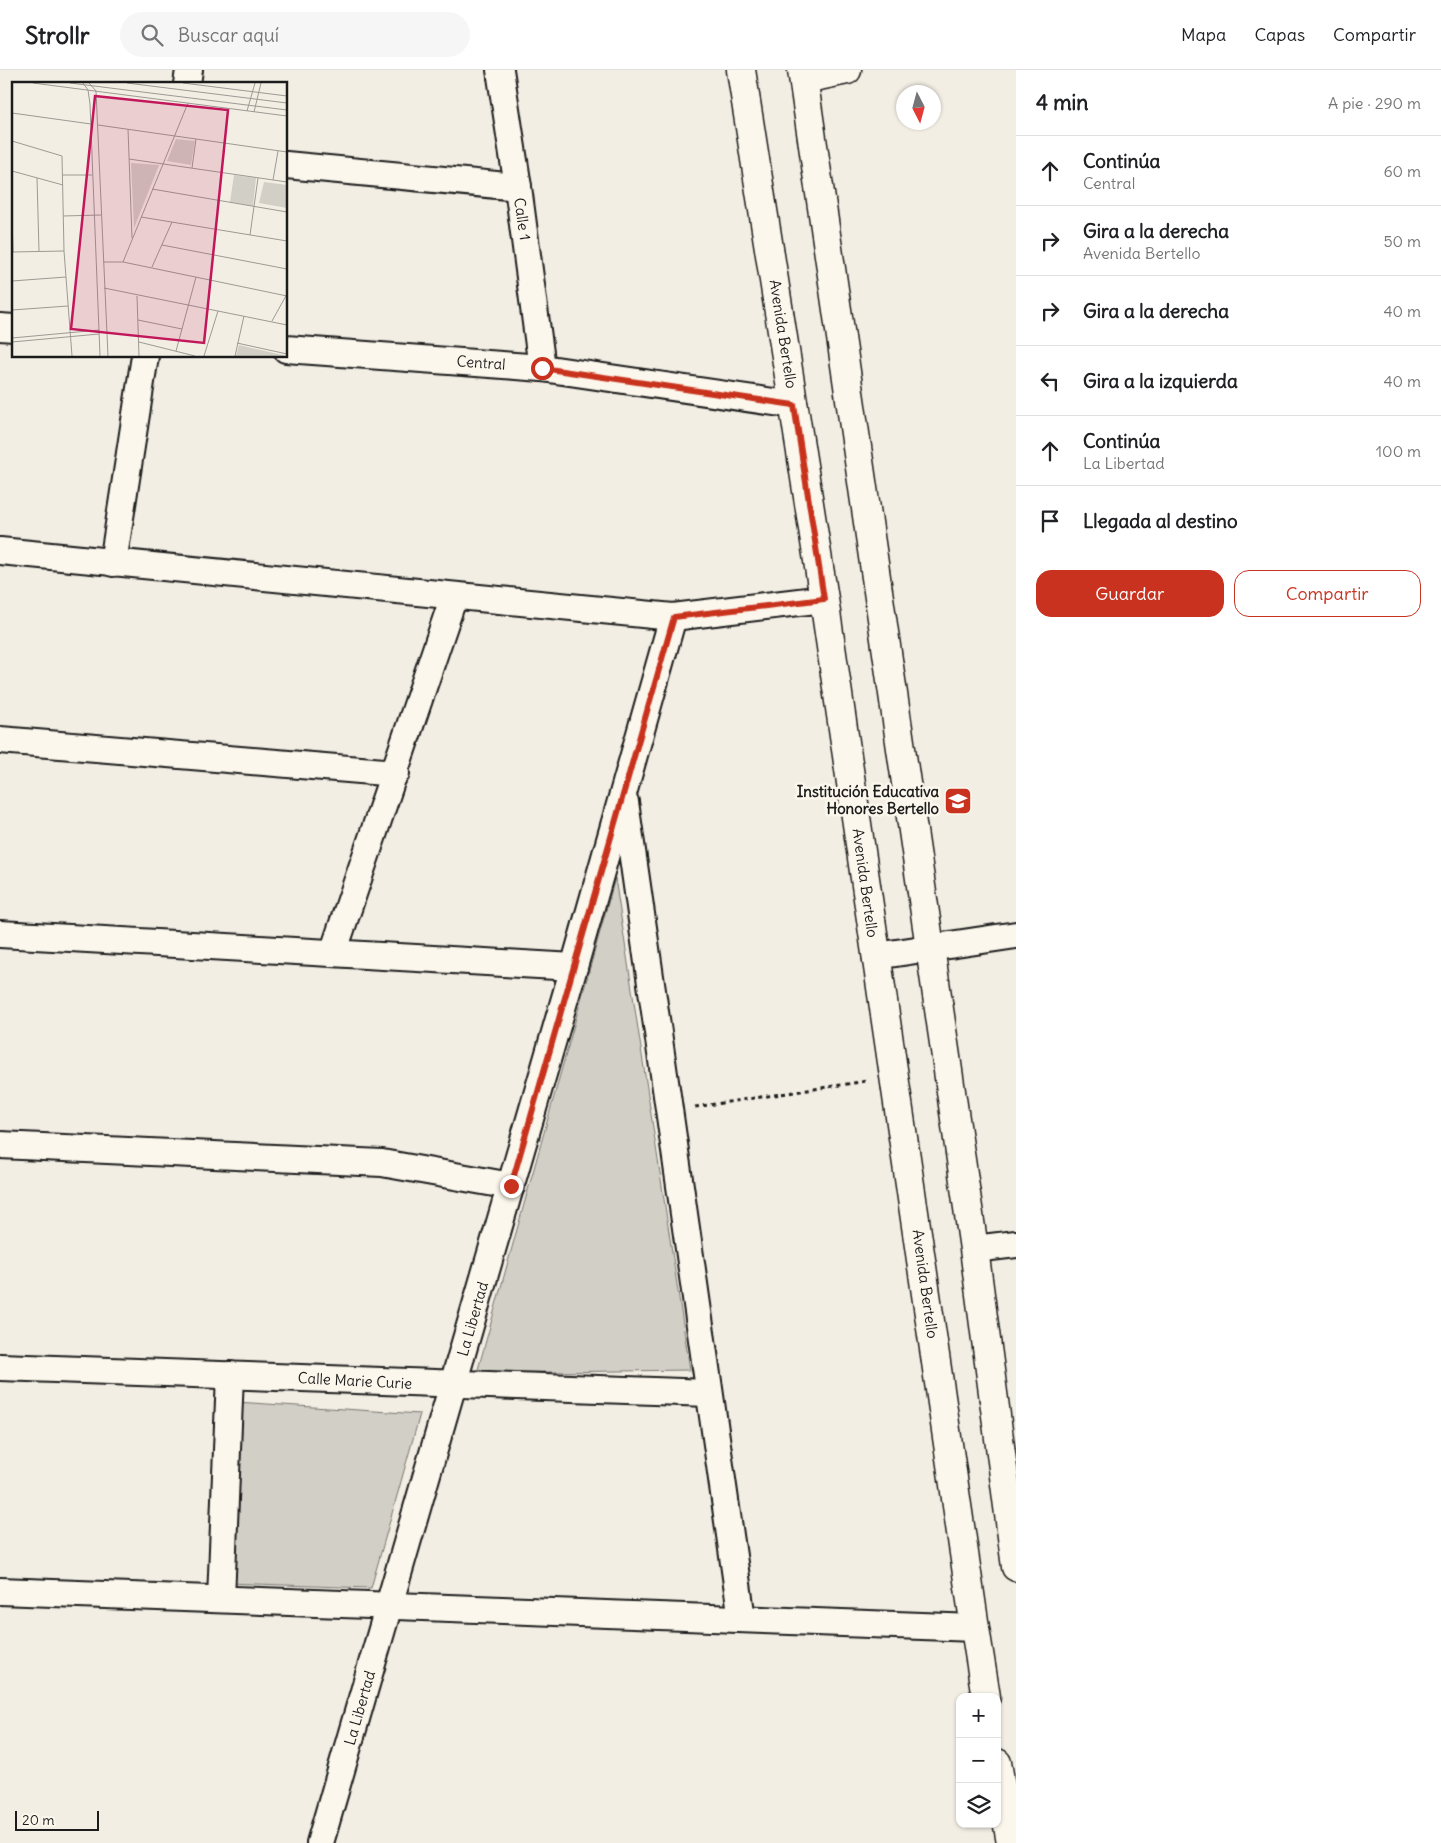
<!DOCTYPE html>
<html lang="es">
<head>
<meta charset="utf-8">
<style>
	body { margin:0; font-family:Delius,sans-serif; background:#f6f6f6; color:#202124 }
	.controls { position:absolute; right:15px; bottom:15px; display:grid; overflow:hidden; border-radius:10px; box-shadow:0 1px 4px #0004 }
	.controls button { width:45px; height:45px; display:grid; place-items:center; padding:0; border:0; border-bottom:1px solid #e0e0e0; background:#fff; color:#202124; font:25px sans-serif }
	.compass { position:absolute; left:896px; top:15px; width:45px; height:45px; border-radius:50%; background:#fff; box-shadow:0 1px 4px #0004; rotate:174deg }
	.scale { position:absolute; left:15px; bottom:12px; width:84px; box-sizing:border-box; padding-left:5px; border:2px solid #1c1c1c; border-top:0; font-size:14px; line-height:18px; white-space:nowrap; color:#1c1c1c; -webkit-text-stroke:4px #fbf7ec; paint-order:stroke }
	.stop { position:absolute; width:15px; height:15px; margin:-11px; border:4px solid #c8321e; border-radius:50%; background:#fff }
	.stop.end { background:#c8321e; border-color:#fff; box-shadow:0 1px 5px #0008 }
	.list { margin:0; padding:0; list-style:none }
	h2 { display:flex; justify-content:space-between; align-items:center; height:65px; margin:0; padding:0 20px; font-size:21px }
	h2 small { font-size:16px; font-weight:400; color:#757577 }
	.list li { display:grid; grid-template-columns:32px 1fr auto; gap:15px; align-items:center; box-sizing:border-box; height:70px; padding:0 20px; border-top:1px solid #e0e0e0 }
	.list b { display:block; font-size:19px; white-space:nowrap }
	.list p { margin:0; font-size:16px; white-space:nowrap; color:#757577 }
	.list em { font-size:16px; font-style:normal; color:#757577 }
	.actions { display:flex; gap:10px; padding:15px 20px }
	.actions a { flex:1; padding:11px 0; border:1px solid #c8321e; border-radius:15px; text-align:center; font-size:18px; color:#c8321e }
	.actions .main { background:#c8321e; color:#fff }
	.icon { flex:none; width:28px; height:28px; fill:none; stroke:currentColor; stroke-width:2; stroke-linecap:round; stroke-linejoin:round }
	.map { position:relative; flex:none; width:1016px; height:1773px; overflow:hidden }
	header { display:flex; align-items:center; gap:30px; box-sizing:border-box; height:70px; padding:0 25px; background:#fff; border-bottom:1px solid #e0e0e0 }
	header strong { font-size:24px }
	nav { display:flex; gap:28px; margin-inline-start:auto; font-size:18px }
	.search { width:350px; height:45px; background:#f6f6f6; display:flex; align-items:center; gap:12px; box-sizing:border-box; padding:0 18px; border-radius:28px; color:#757577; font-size:19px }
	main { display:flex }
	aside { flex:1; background:#fff }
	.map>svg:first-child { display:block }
</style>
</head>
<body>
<header>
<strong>Strollr</strong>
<div class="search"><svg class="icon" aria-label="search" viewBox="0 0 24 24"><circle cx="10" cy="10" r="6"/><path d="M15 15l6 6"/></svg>Buscar aquí</div>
<nav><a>Mapa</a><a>Capas</a><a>Compartir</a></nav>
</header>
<main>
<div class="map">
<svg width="1016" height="1773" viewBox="0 0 1016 1773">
	<rect width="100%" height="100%" fill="#f2eee4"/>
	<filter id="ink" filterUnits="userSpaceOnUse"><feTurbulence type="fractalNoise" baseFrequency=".02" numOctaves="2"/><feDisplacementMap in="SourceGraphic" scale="10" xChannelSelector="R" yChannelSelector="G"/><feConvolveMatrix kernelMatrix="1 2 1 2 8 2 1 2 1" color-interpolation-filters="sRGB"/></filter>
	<g filter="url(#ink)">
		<!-- green -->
		<g fill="#d2cfc6" stroke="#777671">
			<path d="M615 808 690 1300 477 1303Z"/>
			<path d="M236 1332 420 1344 371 1518 226 1513Z"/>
		</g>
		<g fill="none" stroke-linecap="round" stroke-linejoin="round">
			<!-- minor casing -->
			<g stroke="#1c1c1c" stroke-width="30">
				<g id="minor">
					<path d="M500 0 518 117 542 298"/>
					<path d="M187 14 189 0"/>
					<path d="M286 95 518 117"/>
					<path d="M0 257 14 258"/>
					<path d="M286 279 542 298 794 335"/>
					<path d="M0 481 673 547 824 529"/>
					<path d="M113 493 145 286"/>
					<path d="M0 670 396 703"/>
					<path d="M625 732 742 1549"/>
					<path d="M0 864 574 897"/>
					<path d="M333 883 454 526"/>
					<path d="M876 886 1016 865"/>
					<path d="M0 1075 382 1093 511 1116"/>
					<path d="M974 1179 1016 1174"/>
					<path d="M0 1297 709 1323"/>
					<path d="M0 1521 975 1558"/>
					<path d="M221 1529 230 1305"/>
					<path d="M320 1773 574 897 673 547"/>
				</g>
			</g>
			<!-- tertiary casing -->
			<g stroke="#1c1c1c" stroke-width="31">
				<path id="tertiary" d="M804 9 847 0"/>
			</g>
			<!-- secondary casing -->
			<g stroke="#1c1c1c" stroke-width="31">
				<g id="secondary">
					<path d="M741 0 824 529 975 1558 986 1627"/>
					<path d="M802 0 974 1179 1016 1497"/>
					<path d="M997 1693 1011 1773"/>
				</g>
			</g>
			<!-- path -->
			<path stroke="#1c1c1c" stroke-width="3" stroke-dasharray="4 4" stroke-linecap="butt" d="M695 1037 867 1011"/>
			<!-- minor -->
			<use href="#minor" stroke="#fbf7ec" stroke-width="26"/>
			<!-- tertiary -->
			<use href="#tertiary" stroke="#fbf7ec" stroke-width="28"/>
			<!-- secondary -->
			<use href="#secondary" stroke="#fbf7ec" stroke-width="28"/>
		</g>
	</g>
	<g fill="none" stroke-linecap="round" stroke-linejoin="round" filter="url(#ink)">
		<!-- route -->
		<path stroke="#c8321e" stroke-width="6" d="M511 1116 674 547 824 529 794 335 542 298"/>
	</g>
	<!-- icons -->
	<defs>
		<g id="school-square" transform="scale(1.4375)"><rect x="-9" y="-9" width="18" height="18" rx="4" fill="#c8321e" stroke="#fbf7ec"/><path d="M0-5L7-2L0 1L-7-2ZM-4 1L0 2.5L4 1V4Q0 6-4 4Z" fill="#fff"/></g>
	</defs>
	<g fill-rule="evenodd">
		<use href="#school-square" x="958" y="731"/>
	</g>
	<g text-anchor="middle" stroke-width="5" stroke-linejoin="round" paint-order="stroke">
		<!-- street labels -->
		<g font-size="15" fill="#1c1c1c" stroke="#fbf7ec">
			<text transform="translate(522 149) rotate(82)" y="5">Calle 1</text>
			<text transform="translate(783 264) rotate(81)" y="5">Avenida Bertello</text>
			<text transform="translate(481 293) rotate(4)" y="5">Central</text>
			<text transform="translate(865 813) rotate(82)" y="5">Avenida Bertello</text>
			<text transform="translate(925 1214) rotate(82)" y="5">Avenida Bertello</text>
			<text transform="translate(473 1249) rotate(-74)" y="5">La Libertad</text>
			<text transform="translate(355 1311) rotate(3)" y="5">Calle Marie Curie</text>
			<text transform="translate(360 1638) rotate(-74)" y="5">La Libertad</text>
		</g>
		<!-- poi labels -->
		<g font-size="15" font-weight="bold" fill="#1c1c1c" stroke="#fbf7ec" text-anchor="end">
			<text x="939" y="727">Institución Educativa<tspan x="939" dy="17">Honores Bertello</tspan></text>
		</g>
	</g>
	<!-- overview -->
	<g transform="translate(12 12)">
		<rect width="275" height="275" fill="#f2eee4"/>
		<path d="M164 57 183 59 179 83 155 79ZM119 81 147 83 122 146ZM222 93 244 96 241 124 218 120ZM252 100 275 103V126L247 121ZM227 263 275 274H224Z" fill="#d2cfc6"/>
		<path fill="none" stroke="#9c9a94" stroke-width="1" d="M21 1 275 34M58 1 275 28M71 1 76 8 78 22 88 274M77 1 84 9 96 274M115 1 275 21M171 1 275 14M235 29 243 1M242 30 249 1M0 31 79 42M86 43 275 70M116 47 120 156M0 59 50 74 52 169 60 274M117 77 275 100M180 86 184 57M0 89 51 103M50 93H80M25 96 27 169M261 98 266 69M140 107 275 130M0 132 1 170M51 134 89 133M129 135 275 159M238 153 246 96M150 163 275 187M0 170 52 169M91 180H111L275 214M111 180 176 21M140 185 160 140M0 199 54 195M92 206 275 243M125 214 127 274M0 228 56 224M126 238 170 247M260 239 275 212M0 256 87 248M0 260 87 252M127 260 183 274M225 261 275 272M164 269 184 195M192 274 206 229M223 274 232 234"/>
		<path fill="#c2185b" fill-opacity="0.15" stroke="#c2185b" stroke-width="2.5" d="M83 14 216 28 192 261 59 247Z"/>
		<rect width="275" height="275" fill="none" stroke="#1c1c1c" stroke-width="2.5"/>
	</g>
</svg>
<div class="controls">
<button>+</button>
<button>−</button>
<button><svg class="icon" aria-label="layers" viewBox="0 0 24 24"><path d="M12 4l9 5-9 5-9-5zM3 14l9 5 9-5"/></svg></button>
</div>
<svg class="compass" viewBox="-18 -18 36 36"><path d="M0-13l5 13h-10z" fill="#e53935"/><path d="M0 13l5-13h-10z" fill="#757577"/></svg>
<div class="scale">20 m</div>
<div class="stop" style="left:542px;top:298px"></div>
<div class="stop end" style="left:511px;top:1116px"></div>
</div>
<aside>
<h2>4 min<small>A pie · 290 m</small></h2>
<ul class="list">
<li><svg class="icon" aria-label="ahead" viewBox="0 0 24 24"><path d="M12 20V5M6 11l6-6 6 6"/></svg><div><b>Continúa</b><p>Central</p></div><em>60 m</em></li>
<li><svg class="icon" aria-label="right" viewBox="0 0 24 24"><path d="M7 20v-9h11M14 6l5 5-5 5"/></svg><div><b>Gira a la derecha</b><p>Avenida Bertello</p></div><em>50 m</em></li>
<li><svg class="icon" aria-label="right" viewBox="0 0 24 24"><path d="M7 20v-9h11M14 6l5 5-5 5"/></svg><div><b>Gira a la derecha</b></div><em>40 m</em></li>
<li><svg class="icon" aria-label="left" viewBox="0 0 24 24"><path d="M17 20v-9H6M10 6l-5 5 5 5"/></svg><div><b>Gira a la izquierda</b></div><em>40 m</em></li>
<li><svg class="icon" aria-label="ahead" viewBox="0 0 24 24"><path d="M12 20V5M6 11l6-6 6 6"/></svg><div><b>Continúa</b><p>La Libertad</p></div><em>100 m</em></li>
<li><svg class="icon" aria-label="arrive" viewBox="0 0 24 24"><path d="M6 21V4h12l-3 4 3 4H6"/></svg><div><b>Llegada al destino</b></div></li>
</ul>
<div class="actions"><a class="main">Guardar</a><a>Compartir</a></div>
</aside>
</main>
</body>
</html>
